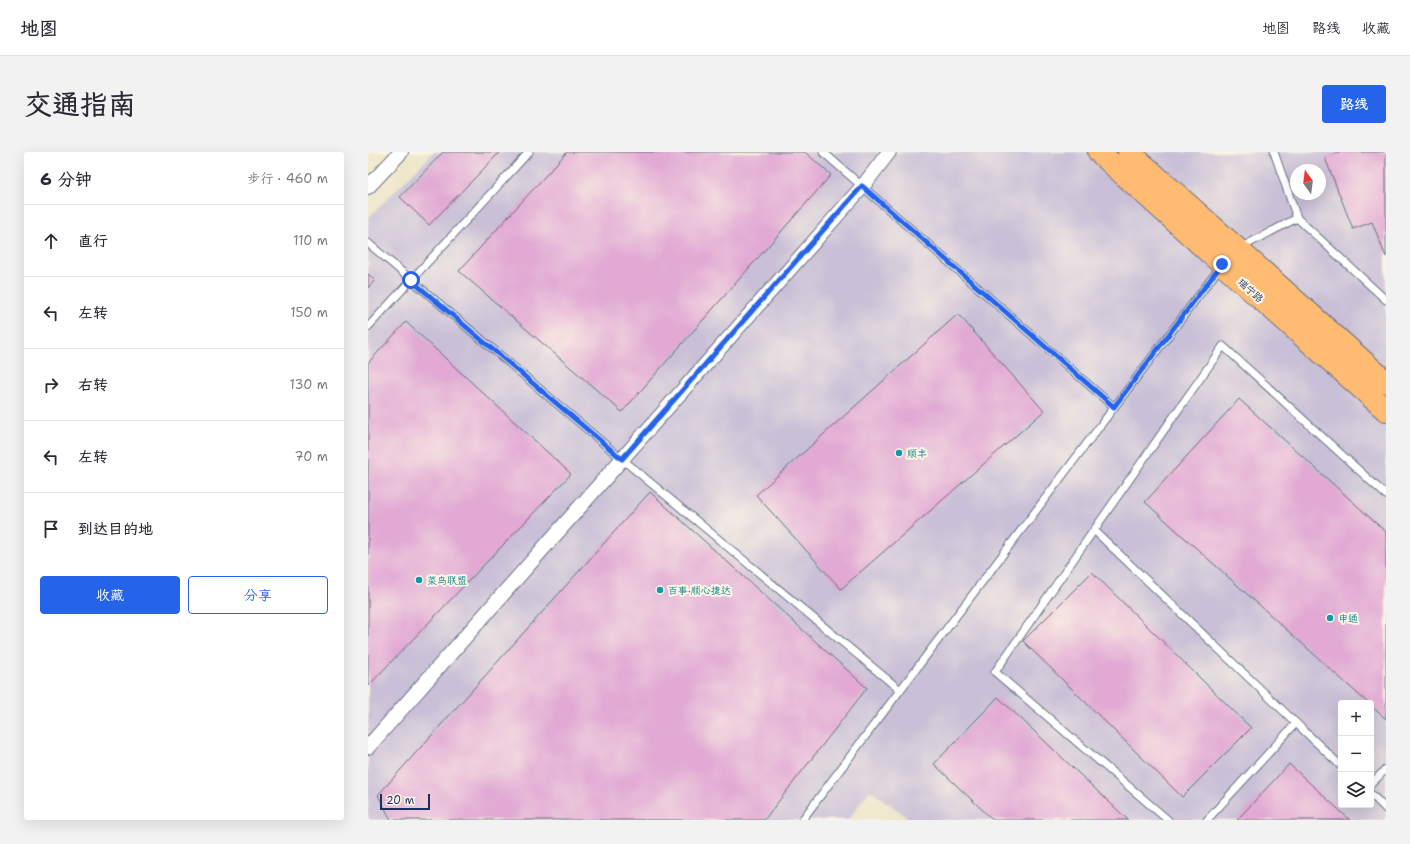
<!DOCTYPE html>
<html lang="zh">
<head>
<meta charset="utf-8">
<style>
	body { margin:0; font-family:"Shantell Sans","LXGW WenKai TC",sans-serif; background:#f2f2f3; color:#2b2b33 }
	.controls { position:absolute; right:12px; bottom:12px; display:grid; overflow:hidden; border-radius:4px; box-shadow:0 4px 16px #0002 }
	.controls button { width:36px; height:36px; display:grid; place-items:center; padding:0; border:0; border-bottom:1px solid #e1e1e2; background:#fff; color:#2b2b33; font:20px sans-serif }
	.compass { position:absolute; left:922px; top:12px; width:36px; height:36px; border-radius:50%; background:#fff; box-shadow:0 4px 16px #0002; rotate:346deg }
	.scale { position:absolute; left:12px; bottom:10px; width:50px; box-sizing:border-box; padding-left:4px; border:2px solid #1b2f5e; border-top:0; font-size:11px; line-height:14px; white-space:nowrap; color:#1b2f5e; -webkit-text-stroke:3px #fcf5e5; paint-order:stroke }
	.stop { position:absolute; width:12px; height:12px; margin:-9px; border:3px solid #2563eb; border-radius:50%; background:#fff }
	.stop.end { background:#2563eb; border-color:#fff; box-shadow:0 1px 4px #0008 }
	.list { margin:0; padding:0; list-style:none }
	h2 { display:flex; justify-content:space-between; align-items:center; height:52px; margin:0; padding:0 16px; font-size:17px }
	h2 small { font-size:13px; font-weight:400; color:#7c7c81 }
	.list li { display:grid; grid-template-columns:26px 1fr auto; gap:12px; align-items:center; box-sizing:border-box; height:72px; padding:0 16px; border-top:1px solid #e1e1e2 }
	.list b { display:block; font-size:15px; white-space:nowrap }
	.list em { font-size:13px; font-style:normal; color:#7c7c81 }
	.actions { display:flex; gap:8px; padding:12px 16px }
	.actions a { flex:1; padding:9px 0; border:1px solid #2563eb; border-radius:4px; text-align:center; font-size:14px; color:#2563eb }
	.actions .main { background:#2563eb; color:#fff }
	.icon { flex:none; width:22px; height:22px; fill:none; stroke:currentColor; stroke-width:2; stroke-linecap:round; stroke-linejoin:round }
	.map { position:relative; flex:none; width:1018px; height:668px; overflow:hidden; border-radius:4px }
	header { display:flex; align-items:center; gap:24px; box-sizing:border-box; height:56px; padding:0 20px; background:#fff; border-bottom:1px solid #e1e1e2 }
	header strong { font-size:19px }
	nav { display:flex; gap:22px; margin-inline-start:auto; font-size:14px }
	.intro { display:flex; align-items:center; justify-content:space-between; box-sizing:border-box; height:96px; padding:0 24px }
	h1 { margin:0; font-size:28px }
	.button { padding:10px 18px; border-radius:4px; background:#2563eb; color:#fff; font-size:14px; font-weight:700 }
	main { display:flex; gap:24px; padding:0 24px }
	aside { flex:1; background:#fff; border-radius:4px; box-shadow:0 4px 16px #0002 }
	.map>svg:first-child { display:block }
</style>
</head>
<body>
<header>
<strong>地图</strong>
<nav><a>地图</a><a>路线</a><a>收藏</a></nav>
</header>
<div class="intro"><h1>交通指南</h1><a class="button">路线</a></div>
<main>
<aside>
<h2>6 分钟<small>步行 · 460 m</small></h2>
<ul class="list">
<li><svg class="icon" aria-label="ahead" viewBox="0 0 24 24"><path d="M12 20V5M6 11l6-6 6 6"/></svg><div><b>直行</b></div><em>110 m</em></li>
<li><svg class="icon" aria-label="left" viewBox="0 0 24 24"><path d="M17 20v-9H6M10 6l-5 5 5 5"/></svg><div><b>左转</b></div><em>150 m</em></li>
<li><svg class="icon" aria-label="right" viewBox="0 0 24 24"><path d="M7 20v-9h11M14 6l5 5-5 5"/></svg><div><b>右转</b></div><em>130 m</em></li>
<li><svg class="icon" aria-label="left" viewBox="0 0 24 24"><path d="M17 20v-9H6M10 6l-5 5 5 5"/></svg><div><b>左转</b></div><em>70 m</em></li>
<li><svg class="icon" aria-label="arrive" viewBox="0 0 24 24"><path d="M6 21V4h12l-3 4 3 4H6"/></svg><div><b>到达目的地</b></div></li>
</ul>
<div class="actions"><a class="main">收藏</a><a>分享</a></div>
</aside>
<div class="map">
<svg width="1018" height="668" viewBox="0 0 1018 668">
	<rect width="100%" height="100%" fill="#fcf5e5"/>
	<filter id="ink" filterUnits="userSpaceOnUse"><feTurbulence type="fractalNoise" baseFrequency=".025" numOctaves="2"/><feDisplacementMap in="SourceGraphic" scale="8" xChannelSelector="R" yChannelSelector="G"/><feConvolveMatrix kernelMatrix="1 2 1 2 8 2 1 2 1" color-interpolation-filters="sRGB"/></filter>
	<filter id="wash" filterUnits="userSpaceOnUse"><feTurbulence type="fractalNoise" baseFrequency=".012" numOctaves="4" result="noise"/><feDisplacementMap in="SourceGraphic" scale="16" xChannelSelector="R" yChannelSelector="G"/><feGaussianBlur stdDeviation="0.9" result="paint"/><feColorMatrix in="noise" values="0 0 0 0 0 0 0 0 0 0 0 0 0 0 0 0 0 1.4 0 .05"/><feComposite in="paint" operator="in"/></filter>
	<g filter="url(#wash)">
		<rect width="100%" height="100%" fill="#ece5c6"/>
		<!-- industrial -->
		<path fill="#c9bfd7" fill-rule="evenodd" d="M66 0H1018V668H543L502 638 480 668H0V66ZM928 18H952V42H928ZM973 551H1003V653H973Z"/>
		<g id="blocks">
			<!-- building -->
			<g fill="#e1a9d4">
				<path d="M75 0H132L61 73 32 45Z"/>
				<path d="M199 0H437L463 23 254 260 91 119Z"/>
				<path d="M971 0H1018V105L1004 70 985 77 957 6Z"/>
				<path d="M0 122 7 128 0 136Z"/>
				<path d="M590 162 676 259 473 437 388 343Z"/>
				<path d="M38 170 203 322 0 534V211Z"/>
				<path d="M871 247 1018 380V567L1003 554V551H1000L777 350Z"/>
				<path d="M282 340 499 536 396 668H23L10 643Z"/>
				<path d="M724 420 883 576 814 645 655 489Z"/>
				<path d="M630 545 760 668H625L566 612Z"/>
				<path d="M921 612 982 668H869Z"/>
			</g>
		</g>
	</g>
	<g filter="url(#ink)">
		<use href="#blocks" fill-opacity="0" stroke="#646f82" stroke-width="1"/>
		<g fill="none" stroke-linecap="round" stroke-linejoin="round">
			<!-- service casing -->
			<g stroke="#646f82" stroke-width="9">
				<g id="service">
					<path d="M455 0 746 255"/>
					<path d="M906 0 929 66 1018 148"/>
					<path d="M0 91 254 307 532 538"/>
					<path d="M872 96 929 66"/>
					<path d="M0 175 161 0"/>
					<path d="M726 378 627 520 800 668"/>
					<path d="M973 614 726 378 855 194 1018 343"/>
					<path d="M1003 632 1018 617"/>
					<path d="M1003 642 1018 657"/>
					<path d="M434 668 853 114"/>
					<path d="M839 668 928 571"/>
				</g>
			</g>
			<!-- minor casing -->
			<g stroke="#646f82" stroke-width="16">
				<g id="minor">
					<path d="M0 35 33 0"/>
					<path d="M0 595 495 34 521 0"/>
				</g>
			</g>
			<!-- primary casing -->
			<g stroke="#646f82" stroke-width="24">
				<g id="primary">
					<path d="M731 0 854 112 1018 258"/>
					<path d="M761 0 1018 230"/>
				</g>
			</g>
			<!-- service -->
			<use href="#service" stroke="#fff" stroke-width="7"/>
			<!-- minor -->
			<use href="#minor" stroke="#fff" stroke-width="14"/>
			<!-- primary -->
			<use href="#primary" stroke="#ffbb71" stroke-width="22"/>
		</g>
	</g>
	<g fill="none" stroke-linecap="round" stroke-linejoin="round" filter="url(#ink)">
		<!-- route -->
		<path stroke="#2563eb" stroke-width="5" d="M43 128 254 307 494 34 746 255 854 112"/>
	</g>
	<!-- markers -->
	<g fill="#0f9aa8" stroke="#fcf5e5" stroke-width="1.5">
		<circle cx="531" cy="301" r="4"/>
		<circle cx="51" cy="428" r="4"/>
		<circle cx="292" cy="438" r="4"/>
		<circle cx="962" cy="466" r="4"/>
	</g>
	<g text-anchor="middle" stroke-width="4" stroke-linejoin="round" paint-order="stroke">
		<!-- street labels -->
		<g font-size="10" fill="#1b2f5e" stroke="#fcf5e5">
			<text transform="translate(883 138) rotate(42)" y="4">瑞宁路</text>
		</g>
		<!-- culture labels -->
		<g font-size="10" fill="#0d838f" stroke="#fcf5e5" text-anchor="start">
			<text x="539" y="305">顺丰</text>
			<text x="59" y="432">菜鸟联盟</text>
			<text x="300" y="442">百事·顺心捷达</text>
			<text x="970" y="470">申通</text>
		</g>
	</g>
</svg>
<div class="controls">
<button>+</button>
<button>−</button>
<button><svg class="icon" aria-label="layers" viewBox="0 0 24 24"><path d="M12 4l9 5-9 5-9-5zM3 14l9 5 9-5"/></svg></button>
</div>
<svg class="compass" viewBox="-18 -18 36 36"><path d="M0-13l5 13h-10z" fill="#e53935"/><path d="M0 13l5-13h-10z" fill="#7c7c81"/></svg>
<div class="scale">20 m</div>
<div class="stop" style="left:43px;top:128px"></div>
<div class="stop end" style="left:854px;top:112px"></div>
</div>
</main>
</body>
</html>
